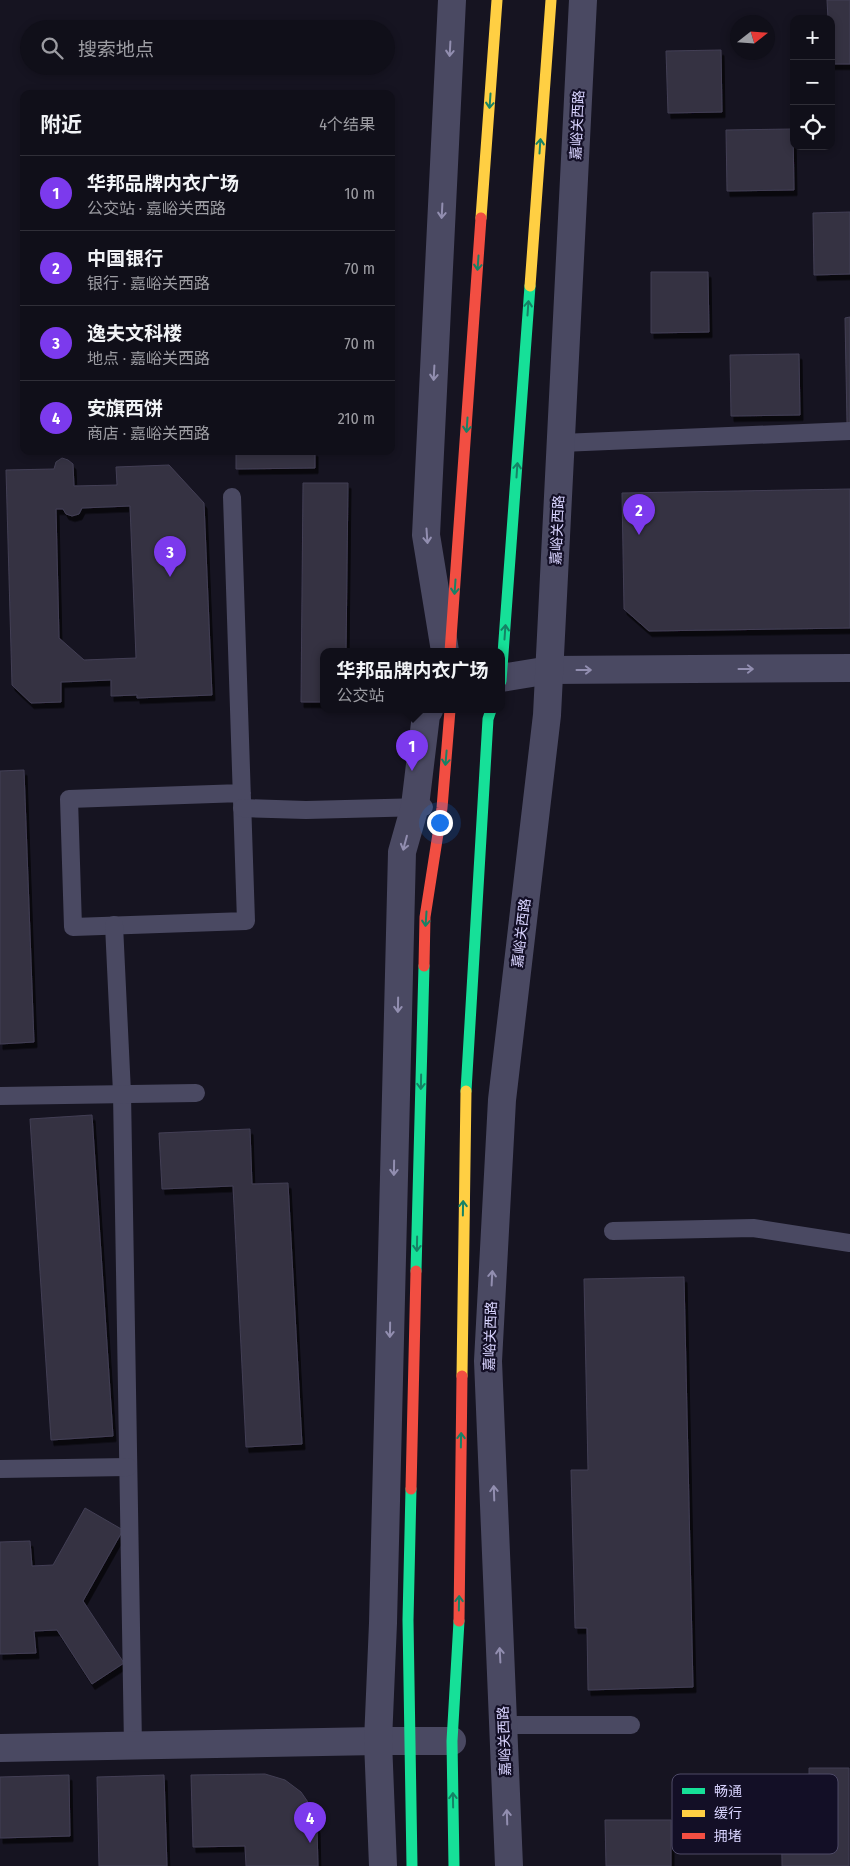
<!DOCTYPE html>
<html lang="zh">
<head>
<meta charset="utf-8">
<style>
	body { margin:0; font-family:"Fira Sans Condensed","Noto Sans SC",sans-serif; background:#1e1d26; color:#f1f3f6 }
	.controls { position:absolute; right:15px; top:15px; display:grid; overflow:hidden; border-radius:10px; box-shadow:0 2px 8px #0003 }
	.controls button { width:45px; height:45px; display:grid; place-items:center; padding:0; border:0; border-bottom:1px solid #302f38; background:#100f19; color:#f1f3f6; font:25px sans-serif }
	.compass { position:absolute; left:730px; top:15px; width:45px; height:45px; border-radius:50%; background:#100f19; box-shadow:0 2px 8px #0003; rotate:73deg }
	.you { position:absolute; left:439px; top:822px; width:18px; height:18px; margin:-12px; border:4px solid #fff; border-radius:50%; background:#1a73e8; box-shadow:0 0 0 8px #1a73e833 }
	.badge { display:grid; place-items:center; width:32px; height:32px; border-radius:50%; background:#7c3aed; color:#fff; font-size:16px; font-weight:700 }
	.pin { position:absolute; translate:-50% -41px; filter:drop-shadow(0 1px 2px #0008) }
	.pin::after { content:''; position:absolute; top:26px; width:18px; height:15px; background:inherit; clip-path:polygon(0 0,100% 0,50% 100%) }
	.popup { position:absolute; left:320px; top:648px; width:185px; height:65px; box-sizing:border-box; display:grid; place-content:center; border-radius:10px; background:#100f19; filter:drop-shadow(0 1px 4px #0005); font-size:16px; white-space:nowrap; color:#9c9ca2 }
	.popup b { font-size:19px; color:#f1f3f6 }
	.popup::after { content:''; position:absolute; left:50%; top:100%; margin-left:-10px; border:10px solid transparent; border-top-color:#100f19 }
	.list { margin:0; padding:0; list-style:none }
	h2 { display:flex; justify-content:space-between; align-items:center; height:65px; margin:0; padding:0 20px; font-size:21px }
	h2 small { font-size:16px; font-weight:400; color:#9c9ca2 }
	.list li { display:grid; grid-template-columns:32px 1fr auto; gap:15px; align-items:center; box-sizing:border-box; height:75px; padding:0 20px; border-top:1px solid #302f38 }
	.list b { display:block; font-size:19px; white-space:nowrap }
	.list p { margin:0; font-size:16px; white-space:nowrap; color:#9c9ca2 }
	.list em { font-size:16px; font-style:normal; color:#9c9ca2 }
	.icon { flex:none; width:28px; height:28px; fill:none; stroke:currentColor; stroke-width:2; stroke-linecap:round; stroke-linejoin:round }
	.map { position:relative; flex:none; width:850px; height:1866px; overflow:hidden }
	.search { position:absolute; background:#100f19; box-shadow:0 2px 8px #0003; left:20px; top:20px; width:375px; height:55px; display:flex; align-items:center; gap:12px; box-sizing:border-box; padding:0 18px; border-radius:28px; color:#9c9ca2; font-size:19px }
	.panel { position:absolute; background:#100f19; box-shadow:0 2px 8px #0003; left:20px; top:90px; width:375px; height:365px; border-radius:10px }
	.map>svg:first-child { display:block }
</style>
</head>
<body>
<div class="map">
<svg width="850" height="1866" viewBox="0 0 850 1866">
	<defs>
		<filter id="shadow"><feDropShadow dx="3" dy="5.5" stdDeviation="0" flood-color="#0009"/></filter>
	</defs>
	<rect width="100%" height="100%" fill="#161421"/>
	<!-- building -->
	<g fill="#343243" stroke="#433f54" fill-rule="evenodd" filter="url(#shadow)">
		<path d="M827 0H850V64H831V19H828Z"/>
		<path d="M721 50 722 112 668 113 666 51Z"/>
		<path d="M793 129 794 190 727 191 726 130Z"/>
		<path d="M850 212V274L814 275 813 213Z"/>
		<path d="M651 272H708L709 332 651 333Z"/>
		<path d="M850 317V423H847L845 318Z"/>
		<path d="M799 354 800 415 731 416 730 355Z"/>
		<path d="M236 451H315V468L236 469Z"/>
		<path d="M62 458 68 460 73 464 74 486 117 485 116 467 169 465 204 503 212 695 137 698V695L111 696V680L61 682V702L31 703 12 685 6 470 54 469 56 462ZM130 506 136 658 84 660 59 638 56 509H63L66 514 72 516 79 514 82 508Z"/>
		<path d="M303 483H348L346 652H323V702H301Z"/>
		<path d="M850 489V628L649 631 624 609 622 493Z"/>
		<path d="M24 770 34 1042 0 1044V771Z"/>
		<path d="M92 1115 113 1436 51 1440 30 1119Z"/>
		<path d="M250 1129 252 1184 288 1183 302 1444 246 1447 233 1186 162 1189 159 1133Z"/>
		<path d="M684 1277 693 1687 588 1690 587 1628H575L571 1470H588L584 1279Z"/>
		<path d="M85 1508 123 1530 83 1601 124 1663 92 1684 57 1630 34 1631 36 1653 0 1654V1542L30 1541 32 1566 53 1565Z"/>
		<path d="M809 1768H849V1866H782L781 1780H809Z"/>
		<path d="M265 1774 285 1780 301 1792 312 1808 317 1828 318 1866H246L245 1846 193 1847 191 1775Z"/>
		<path d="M69 1775 70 1836 0 1838V1777Z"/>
		<path d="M164 1775 167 1866H99L97 1777Z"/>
		<path d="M605 1820H671V1866H606Z"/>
	</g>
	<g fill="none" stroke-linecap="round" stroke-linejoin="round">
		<!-- lane -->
		<g stroke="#4a4962" stroke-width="18">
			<path d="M561 443 850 431"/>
			<path d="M232 497C237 639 242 780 246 921L73 927 69 799 242 793"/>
			<path d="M242 808 306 810 424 807"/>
			<path d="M114 925 122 1093 133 1746"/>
			<path d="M0 1096 196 1093"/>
			<path d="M613 1231 753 1228 850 1243"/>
			<path d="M0 1469 128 1467"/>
			<path d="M503 1725H631"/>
		</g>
		<!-- street -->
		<g stroke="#4a4962" stroke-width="28">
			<path d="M445 651 426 535 452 0"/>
			<path d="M501 678 550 670 850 668"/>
			<path d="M0 1748 378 1741H452"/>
			<path d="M383 1866 378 1741 383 1623 402 852 415 806 426 715 429 710"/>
			<path d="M509 1866 488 1361 502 1100 547 715 583 0"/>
		</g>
		<!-- fast -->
		<g stroke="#16e098" stroke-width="11">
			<path d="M501 681 530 286"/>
			<path d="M466 1091 488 719 491 710"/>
			<path d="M416 1271 424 966"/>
			<path d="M411 1489 408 1620 412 1866"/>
			<path d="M454 1866 452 1741 459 1621"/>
		</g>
		<!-- slow -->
		<g stroke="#ffcf43" stroke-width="11">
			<path d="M481 218 497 0"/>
			<path d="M530 286 551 0"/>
			<path d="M462 1376 466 1091"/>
		</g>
		<!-- jam -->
		<g stroke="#f24e42" stroke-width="11">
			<path d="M450 652 481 218"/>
			<path d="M424 966 425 917 442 808 450 710"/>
			<path d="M411 1489 416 1271"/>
			<path d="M459 1621 462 1376"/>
		</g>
	</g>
	<!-- one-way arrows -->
	<defs><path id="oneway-shaft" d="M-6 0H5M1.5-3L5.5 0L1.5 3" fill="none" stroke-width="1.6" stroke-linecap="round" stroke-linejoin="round" transform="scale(1.25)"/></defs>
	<g stroke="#928eb0">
		<use href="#oneway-shaft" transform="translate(450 49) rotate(93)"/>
		<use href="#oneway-shaft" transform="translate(442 211) rotate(93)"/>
		<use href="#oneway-shaft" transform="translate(434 373) rotate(93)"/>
		<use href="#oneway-shaft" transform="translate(427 536) rotate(86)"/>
		<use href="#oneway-shaft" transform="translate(746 669)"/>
		<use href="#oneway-shaft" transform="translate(584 670)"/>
		<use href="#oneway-shaft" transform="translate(405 843) rotate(105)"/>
		<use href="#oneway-shaft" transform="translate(398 1005) rotate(91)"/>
		<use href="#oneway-shaft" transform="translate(394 1168) rotate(91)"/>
		<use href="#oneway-shaft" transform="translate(492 1278) rotate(-87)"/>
		<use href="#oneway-shaft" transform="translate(390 1330) rotate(91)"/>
		<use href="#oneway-shaft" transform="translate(494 1493) rotate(-92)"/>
		<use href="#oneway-shaft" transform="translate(500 1655) rotate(-93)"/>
		<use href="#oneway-shaft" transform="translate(507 1817) rotate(-92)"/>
	</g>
	<g stroke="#158265">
		<use href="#oneway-shaft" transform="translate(490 101) rotate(94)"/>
		<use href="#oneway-shaft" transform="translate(540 146) rotate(-86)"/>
		<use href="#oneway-shaft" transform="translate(478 263) rotate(94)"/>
		<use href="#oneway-shaft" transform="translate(528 308) rotate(-86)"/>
		<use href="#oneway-shaft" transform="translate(467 425) rotate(94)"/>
		<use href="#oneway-shaft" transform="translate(517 470) rotate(-86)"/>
		<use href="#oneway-shaft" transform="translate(455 587) rotate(94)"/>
		<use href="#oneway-shaft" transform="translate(505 632) rotate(-86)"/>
		<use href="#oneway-shaft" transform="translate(446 758) rotate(95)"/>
		<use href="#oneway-shaft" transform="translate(426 919) rotate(94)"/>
		<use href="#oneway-shaft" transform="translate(421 1082) rotate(91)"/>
		<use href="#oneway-shaft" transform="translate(463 1208) rotate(-89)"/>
		<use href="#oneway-shaft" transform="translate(417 1244) rotate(91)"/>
		<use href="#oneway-shaft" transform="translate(461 1440) rotate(-89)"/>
		<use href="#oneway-shaft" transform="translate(459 1603) rotate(-89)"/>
		<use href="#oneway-shaft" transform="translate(453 1800) rotate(-91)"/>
	</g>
	<g text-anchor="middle" stroke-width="4.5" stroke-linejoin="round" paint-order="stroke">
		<!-- street labels -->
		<g font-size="14" fill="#d9d4ff" stroke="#130f26">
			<text transform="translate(577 125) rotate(-87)" y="5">嘉峪关西路</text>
			<text transform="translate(557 530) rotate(-87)" y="5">嘉峪关西路</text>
			<text transform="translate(521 933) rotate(-83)" y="5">嘉峪关西路</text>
			<text transform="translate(490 1336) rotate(-88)" y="5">嘉峪关西路</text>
			<text transform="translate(504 1741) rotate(-92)" y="5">嘉峪关西路</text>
		</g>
	</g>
	<!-- legend -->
	<rect x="672" y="1774" width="166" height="80" rx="8" fill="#130f26" stroke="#4e4a67" stroke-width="1"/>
	<rect x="682" y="1788" width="23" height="6" fill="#16e098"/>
	<rect x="682" y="1810" width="23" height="7" fill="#ffcf43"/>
	<rect x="682" y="1833" width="23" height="6" fill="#f24e42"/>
	<g font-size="14" fill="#d9d4ff">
		<text x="714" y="1796">畅通</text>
		<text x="714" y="1818">缓行</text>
		<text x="714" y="1841">拥堵</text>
	</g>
</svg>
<div class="controls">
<button>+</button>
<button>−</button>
<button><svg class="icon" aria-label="locate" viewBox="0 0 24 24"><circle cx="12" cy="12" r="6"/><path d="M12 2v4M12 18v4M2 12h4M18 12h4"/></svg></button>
</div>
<svg class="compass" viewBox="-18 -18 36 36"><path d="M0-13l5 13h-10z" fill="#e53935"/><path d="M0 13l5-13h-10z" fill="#9c9ca2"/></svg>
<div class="you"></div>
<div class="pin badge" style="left:412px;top:771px">1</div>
<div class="popup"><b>华邦品牌内衣广场</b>公交站</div>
<div class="pin badge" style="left:639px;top:535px">2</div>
<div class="pin badge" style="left:170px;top:577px">3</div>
<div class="pin badge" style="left:310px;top:1843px">4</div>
<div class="search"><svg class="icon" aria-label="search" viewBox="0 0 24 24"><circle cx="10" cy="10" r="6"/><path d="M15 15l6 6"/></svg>搜索地点</div>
<section class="panel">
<h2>附近<small>4个结果</small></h2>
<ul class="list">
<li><span class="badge">1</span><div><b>华邦品牌内衣广场</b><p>公交站 · 嘉峪关西路</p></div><em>10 m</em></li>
<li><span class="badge">2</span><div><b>中国银行</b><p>银行 · 嘉峪关西路</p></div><em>70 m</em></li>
<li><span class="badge">3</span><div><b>逸夫文科楼</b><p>地点 · 嘉峪关西路</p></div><em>70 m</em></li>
<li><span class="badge">4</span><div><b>安旗西饼</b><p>商店 · 嘉峪关西路</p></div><em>210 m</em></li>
</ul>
</section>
</div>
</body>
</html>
